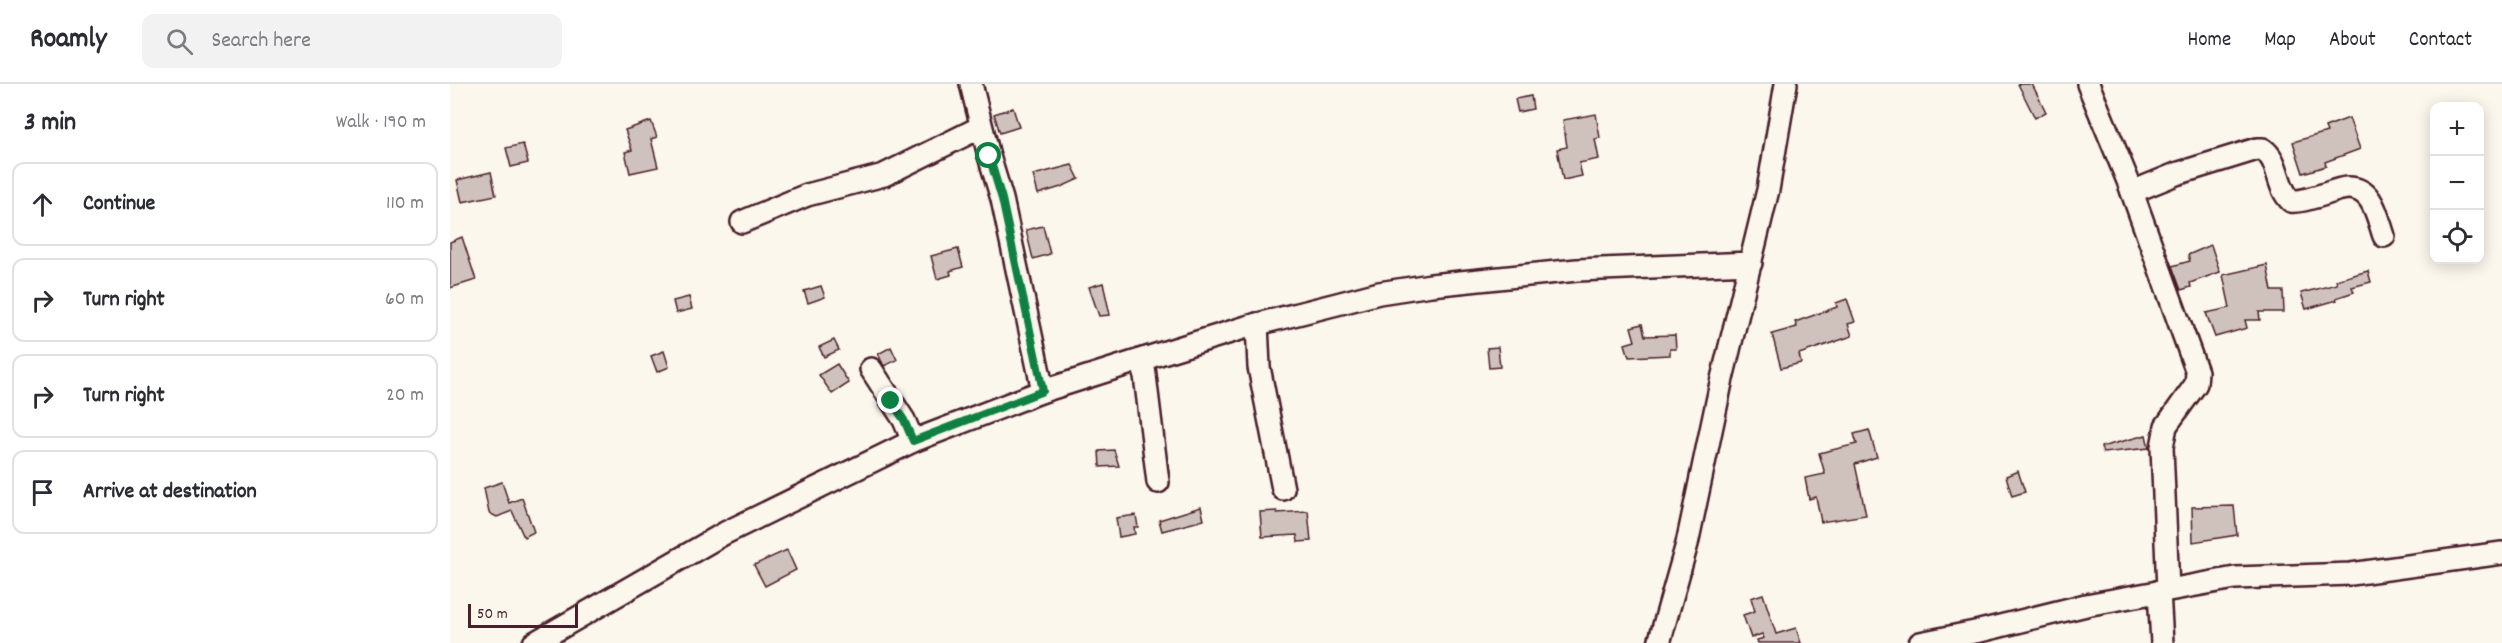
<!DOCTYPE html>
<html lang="en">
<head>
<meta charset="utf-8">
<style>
	body { margin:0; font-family:Dekko,sans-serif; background:#f2f2f3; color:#2b2b33 }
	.controls { position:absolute; right:18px; top:18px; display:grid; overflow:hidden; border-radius:12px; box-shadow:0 3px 15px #0003 }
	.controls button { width:54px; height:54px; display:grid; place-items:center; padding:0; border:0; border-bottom:2px solid #e1e1e2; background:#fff; color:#2b2b33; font:30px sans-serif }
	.scale { position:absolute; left:18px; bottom:15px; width:110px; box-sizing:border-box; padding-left:6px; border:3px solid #4a1f2b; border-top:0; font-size:16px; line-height:21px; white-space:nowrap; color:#4a1f2b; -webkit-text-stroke:4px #fbf7ec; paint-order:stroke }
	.stop { position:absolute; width:18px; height:18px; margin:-14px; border:4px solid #0b8043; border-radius:50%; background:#fff }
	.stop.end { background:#0b8043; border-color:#fff; box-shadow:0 2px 6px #0008 }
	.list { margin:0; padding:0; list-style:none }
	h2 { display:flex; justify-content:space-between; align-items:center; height:78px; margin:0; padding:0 24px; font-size:26px }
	h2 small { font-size:20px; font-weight:400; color:#7c7c81 }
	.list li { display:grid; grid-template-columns:39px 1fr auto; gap:18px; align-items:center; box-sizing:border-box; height:84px; margin:0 12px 12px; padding:0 12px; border:2px solid #e1e1e2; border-radius:12px }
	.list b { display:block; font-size:22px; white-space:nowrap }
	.list em { font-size:20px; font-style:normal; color:#7c7c81 }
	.icon { flex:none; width:33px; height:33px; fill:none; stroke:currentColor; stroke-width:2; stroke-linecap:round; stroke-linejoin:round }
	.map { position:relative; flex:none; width:2052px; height:559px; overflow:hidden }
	header { display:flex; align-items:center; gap:36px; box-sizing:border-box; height:84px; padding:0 30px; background:#fff; border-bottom:2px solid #e1e1e2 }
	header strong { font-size:28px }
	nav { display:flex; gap:33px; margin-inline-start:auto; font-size:21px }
	.search { width:420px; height:54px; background:#f2f2f3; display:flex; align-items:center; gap:15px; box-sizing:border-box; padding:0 21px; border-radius:12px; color:#7c7c81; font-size:22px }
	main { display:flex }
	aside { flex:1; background:#fff }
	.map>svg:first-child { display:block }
</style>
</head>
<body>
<header>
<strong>Roamly</strong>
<div class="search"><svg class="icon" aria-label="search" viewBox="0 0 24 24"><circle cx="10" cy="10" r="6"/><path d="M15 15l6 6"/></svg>Search here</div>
<nav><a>Home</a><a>Map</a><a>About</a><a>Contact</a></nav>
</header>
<main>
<aside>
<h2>3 min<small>Walk · 190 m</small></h2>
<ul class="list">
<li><svg class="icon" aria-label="ahead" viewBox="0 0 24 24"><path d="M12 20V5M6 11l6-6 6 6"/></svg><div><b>Continue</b></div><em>110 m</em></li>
<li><svg class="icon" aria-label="right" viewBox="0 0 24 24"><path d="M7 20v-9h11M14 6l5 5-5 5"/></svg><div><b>Turn right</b></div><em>60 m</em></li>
<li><svg class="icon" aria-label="right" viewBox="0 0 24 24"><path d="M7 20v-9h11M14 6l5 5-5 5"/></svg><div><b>Turn right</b></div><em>20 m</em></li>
<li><svg class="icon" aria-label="arrive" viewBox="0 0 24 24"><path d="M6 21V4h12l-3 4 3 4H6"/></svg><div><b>Arrive at destination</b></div></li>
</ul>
</aside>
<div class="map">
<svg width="2052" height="559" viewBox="0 0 2052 559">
	<rect width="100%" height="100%" fill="#fbf7ec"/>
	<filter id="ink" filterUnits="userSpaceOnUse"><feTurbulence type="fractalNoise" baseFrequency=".0167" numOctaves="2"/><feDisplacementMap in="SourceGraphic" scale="12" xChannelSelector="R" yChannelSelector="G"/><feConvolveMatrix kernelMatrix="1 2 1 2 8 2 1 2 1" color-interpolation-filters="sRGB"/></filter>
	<g filter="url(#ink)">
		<!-- building -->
		<g fill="#cfc2bc" stroke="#4a1f2b" stroke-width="1.5">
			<path d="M1568 0H1582L1596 28 1585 34Z"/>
			<path d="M1081 12 1083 25 1068 28 1065 15Z"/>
			<path d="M563 24 569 43 550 49 544 30Z"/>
			<path d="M1146 30 1150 54 1145 55 1149 75 1129 79 1132 92 1113 96 1107 65 1117 63 1113 36Z"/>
			<path d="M1899 34 1910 65 1875 78 1876 82 1853 89 1843 58 1877 48 1875 43Z"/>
			<path d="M201 37 207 53 201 55 208 83 180 89 175 68 182 66 175 46Z"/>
			<path d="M73 60 78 79 61 83 56 64Z"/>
			<path d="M622 81 629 95 611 103 588 110 583 91Z"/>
			<path d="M41 88 46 111 12 118 7 96Z"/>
			<path d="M593 142 600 170 583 175 576 146Z"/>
			<path d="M12 153 26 196 0 204V158Z"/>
			<path d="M1761 161 1770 188 1740 199 1741 203 1731 206 1722 182 1740 177 1738 171Z"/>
			<path d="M508 165 513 183 500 187 501 191 487 195 481 172Z"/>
			<path d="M1817 181 1822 207H1833L1834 228H1809L1810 236H1795L1797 244 1765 253 1756 229 1780 224 1773 191Z"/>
			<path d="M1918 187 1921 198 1902 203 1904 208 1886 214 1887 216 1856 225 1851 209 1887 200 1886 196Z"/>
			<path d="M653 199 660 231 649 232 639 203Z"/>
			<path d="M371 202 375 213 358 219 354 207Z"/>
			<path d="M239 213 242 225 226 229 223 217Z"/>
			<path d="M1397 215 1405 238 1398 240 1402 252 1349 270 1351 279 1331 284 1322 250 1347 243 1345 238 1387 223 1386 219Z"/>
			<path d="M1192 240 1195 252 1225 251 1226 265H1220V271L1179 273 1175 260 1185 257 1181 243Z"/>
			<path d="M384 256 389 266 374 273 369 263Z"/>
			<path d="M441 263 447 276 434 282 428 270Z"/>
			<path d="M1048 263 1050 283 1039 284 1037 264Z"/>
			<path d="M214 267 219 283 207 288 201 272Z"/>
			<path d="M387 280 399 299 382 310 369 291Z"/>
			<path d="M1419 346 1427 373 1405 380 1416 431 1371 438 1366 413 1359 415 1355 394 1375 390 1369 369 1407 360 1404 350Z"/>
			<path d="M1696 351 1699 364 1653 369 1651 363Z"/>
			<path d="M664 366 669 382 650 383 649 367Z"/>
			<path d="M1568 387 1575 408 1562 412 1556 392Z"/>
			<path d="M52 398 59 419 72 414 84 448 74 453 62 427 47 433 39 429 34 404Z"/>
			<path d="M1784 422 1787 451 1743 458 1742 423Z"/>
			<path d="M751 423 754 436 712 447 709 436Z"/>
			<path d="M827 427V429L858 427 861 457 848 458 847 451 812 453 810 428Z"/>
			<path d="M686 431 688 443H684L685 450 669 453 666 434Z"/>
			<path d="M337 466 346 486 315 502 304 481Z"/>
			<path d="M1313 510 1326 550 1346 544 1351 559H1308L1307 556 1314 554 1312 550 1301 554 1293 531 1305 527 1301 514Z"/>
		</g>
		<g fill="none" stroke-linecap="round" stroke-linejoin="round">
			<!-- minor casing -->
			<g stroke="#4a1f2b" stroke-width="26">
				<g id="minor">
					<path d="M521 0 539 72 552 115 593 307"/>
					<path d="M1638 0 1678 97 1747 288 1746 300 1716 342 1712 363 1718 506"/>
					<path d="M1682 108 1726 90 1807 65H1813C1830 77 1826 103 1841 117 1849 118 1857 115 1865 113 1875 111 1886 105 1897 104 1923 103 1927 132 1934 152"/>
					<path d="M292 138 357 111 434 91 531 43"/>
					<path d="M807 240 809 283 833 405"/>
					<path d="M693 275 708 398"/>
					<path d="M421 285 454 336 463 357"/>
					<path d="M1709 507 1712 559"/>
					<path d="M84 559 275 449 463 357 593 307 725 265 800 242 887 220 929 209 981 201 1127 186 1301 179"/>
					<path d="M1209 559 1237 460 1271 299 1318 106 1336 0"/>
					<path d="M1470 559 1530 547 1636 521 1785 494 1901 490 2052 469"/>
				</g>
			</g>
			<!-- minor -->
			<use href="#minor" stroke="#fbf7ec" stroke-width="21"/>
		</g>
	</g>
	<g fill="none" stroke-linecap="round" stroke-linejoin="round" filter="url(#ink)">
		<!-- route -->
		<path stroke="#0b8043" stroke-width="8" d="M441 317 454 336 463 357 593 307 552 115 539 72"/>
	</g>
</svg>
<div class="controls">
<button>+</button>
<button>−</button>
<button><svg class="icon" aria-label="locate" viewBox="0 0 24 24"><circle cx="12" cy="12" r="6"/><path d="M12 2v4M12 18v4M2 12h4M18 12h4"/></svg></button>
</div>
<div class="scale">50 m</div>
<div class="stop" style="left:539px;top:72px"></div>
<div class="stop end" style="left:441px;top:317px"></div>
</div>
</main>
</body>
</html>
